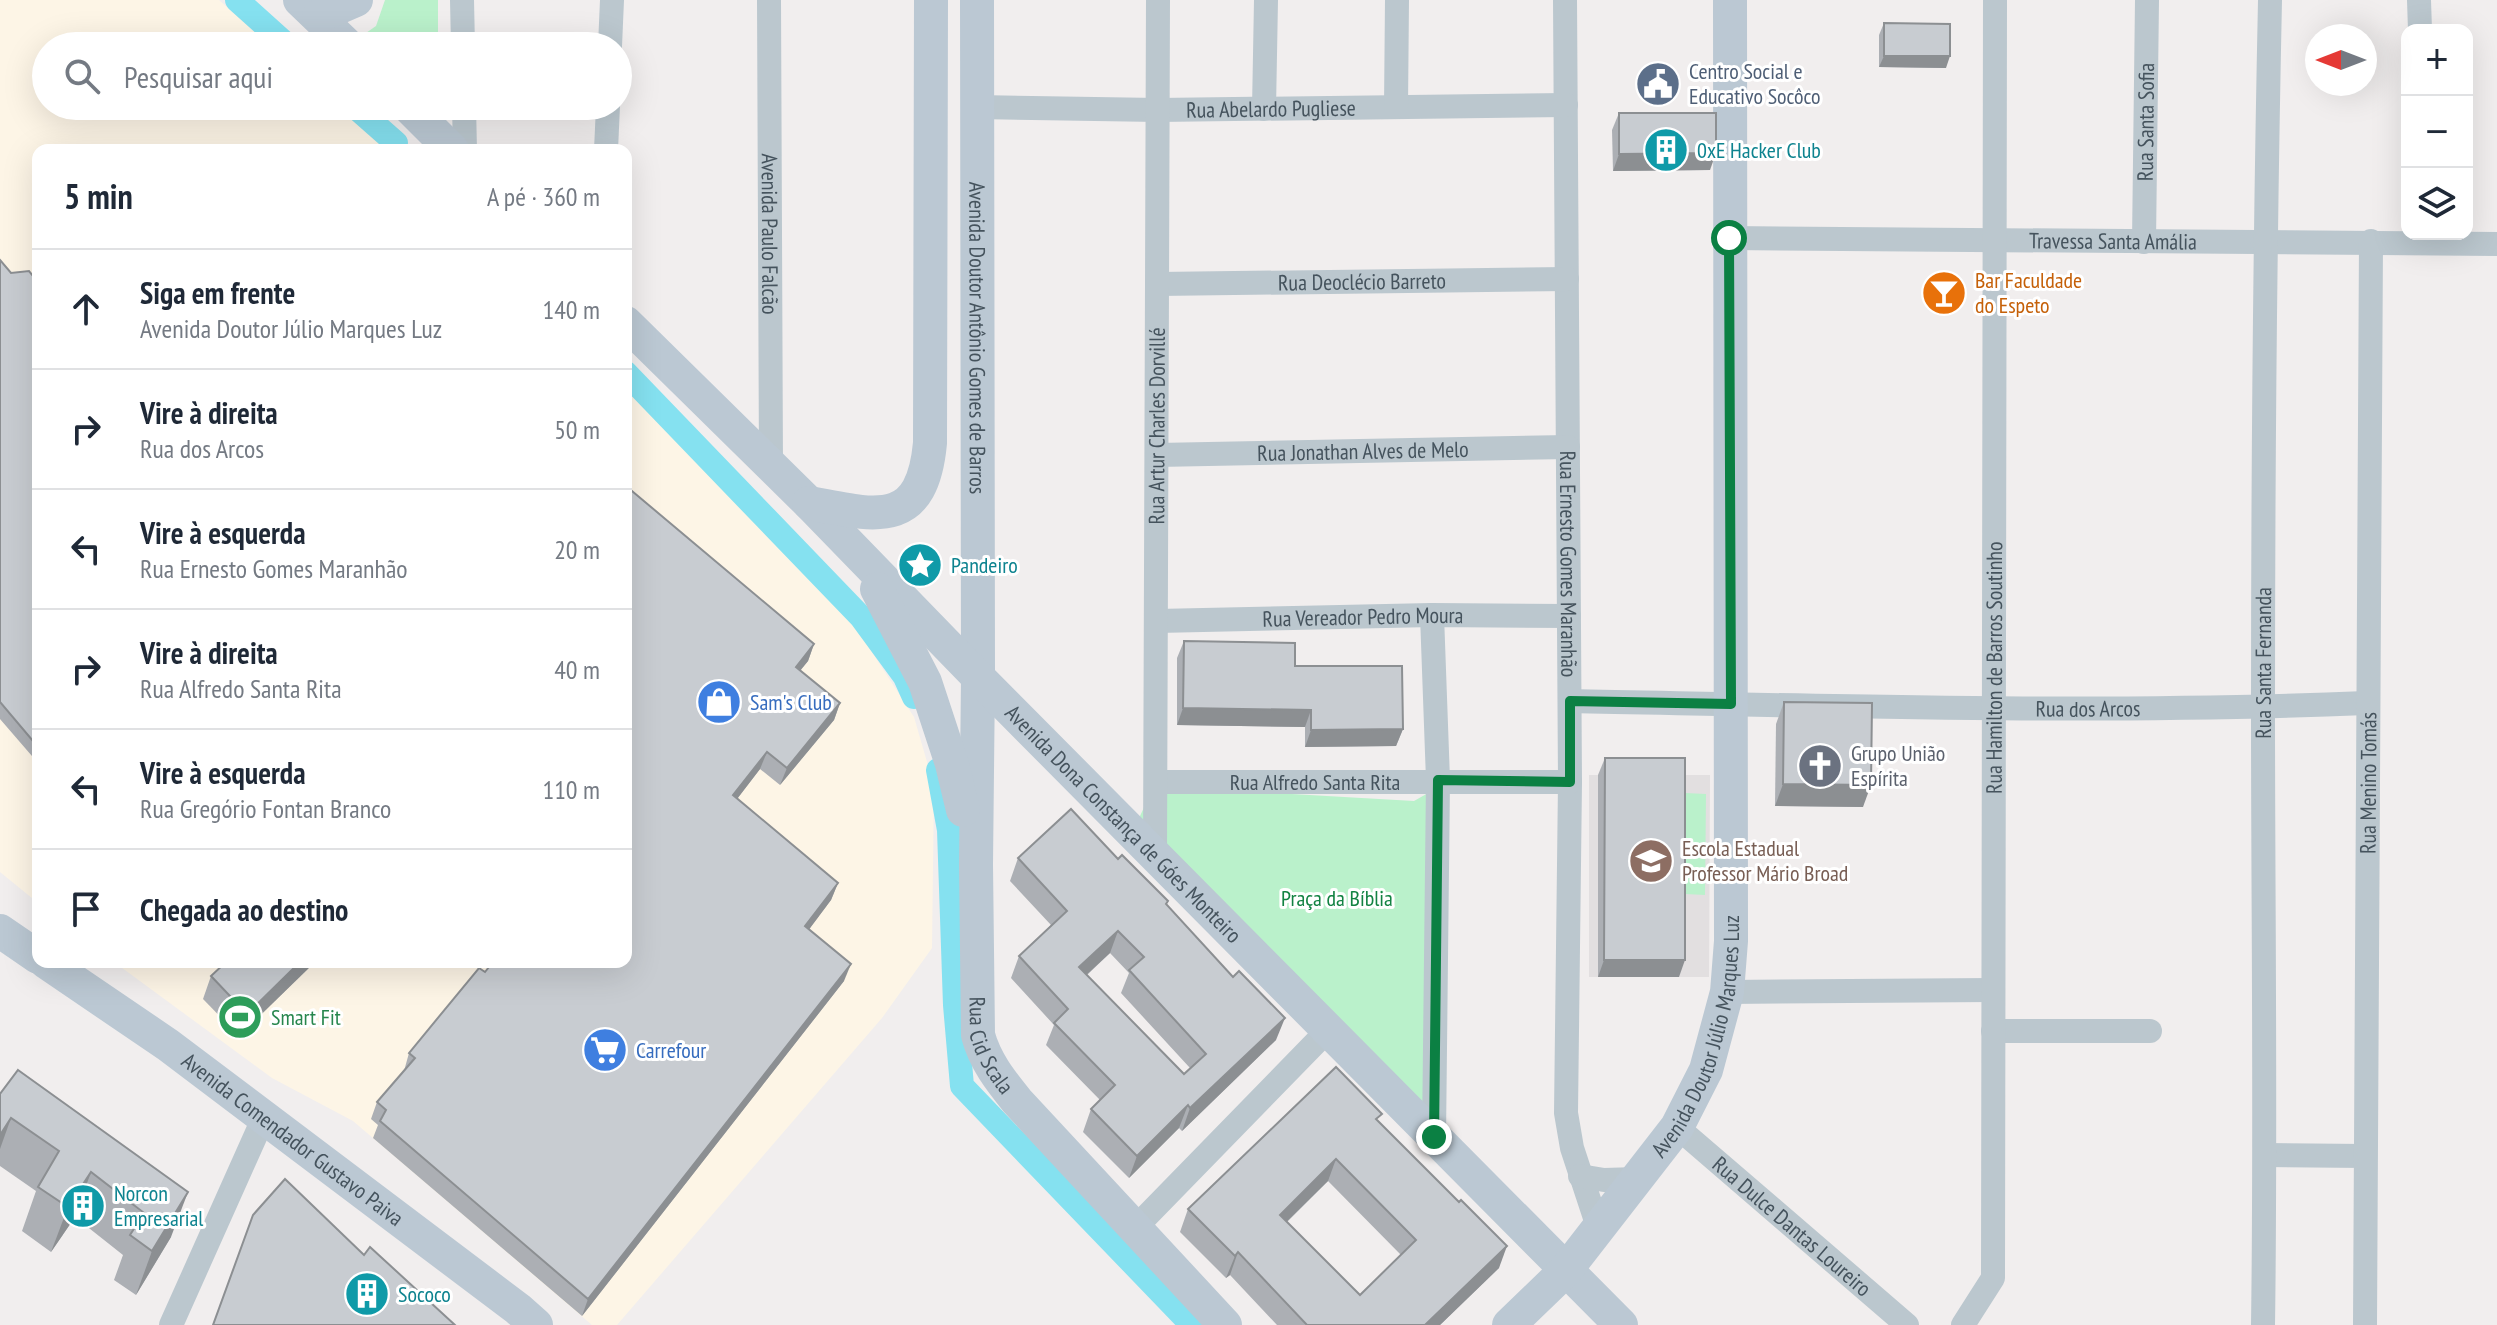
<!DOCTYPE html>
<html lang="pt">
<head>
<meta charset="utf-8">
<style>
	body { margin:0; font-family:"PT Sans Narrow",sans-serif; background:#f6f6f7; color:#1f2937 }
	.controls { position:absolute; right:24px; top:24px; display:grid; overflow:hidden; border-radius:16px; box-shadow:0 8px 32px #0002 }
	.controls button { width:72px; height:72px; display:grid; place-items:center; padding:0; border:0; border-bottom:2px solid #e0e1e3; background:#fff; color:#1f2937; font:40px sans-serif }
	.compass { position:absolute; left:2305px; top:24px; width:72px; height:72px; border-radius:50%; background:#fff; box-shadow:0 8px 32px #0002; rotate:270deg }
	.stop { position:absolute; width:24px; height:24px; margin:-18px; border:6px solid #0b8043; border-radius:50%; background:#fff }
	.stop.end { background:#0b8043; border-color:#fff; box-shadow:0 2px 8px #0008 }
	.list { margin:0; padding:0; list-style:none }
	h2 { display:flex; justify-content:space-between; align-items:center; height:104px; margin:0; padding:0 32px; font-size:34px }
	h2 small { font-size:26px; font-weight:400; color:#747a83 }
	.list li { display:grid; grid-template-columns:52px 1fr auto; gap:24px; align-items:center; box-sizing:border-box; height:120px; padding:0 32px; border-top:2px solid #e0e1e3 }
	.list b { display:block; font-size:30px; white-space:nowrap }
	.list p { margin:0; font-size:26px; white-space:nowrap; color:#747a83 }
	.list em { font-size:26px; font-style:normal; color:#747a83 }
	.icon { flex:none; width:44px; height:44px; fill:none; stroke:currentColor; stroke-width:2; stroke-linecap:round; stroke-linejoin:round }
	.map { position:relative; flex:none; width:2497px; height:1325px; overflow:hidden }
	.search { position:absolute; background:#fff; box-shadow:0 8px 32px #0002; left:32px; top:32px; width:600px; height:88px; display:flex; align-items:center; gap:20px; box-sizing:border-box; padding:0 28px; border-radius:44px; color:#747a83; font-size:30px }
	.panel { position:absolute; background:#fff; box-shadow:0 8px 32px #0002; left:32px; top:144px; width:600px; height:824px; border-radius:16px }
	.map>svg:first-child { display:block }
</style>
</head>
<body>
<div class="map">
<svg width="2497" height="1325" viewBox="0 0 2497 1325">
	<rect width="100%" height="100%" fill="#f1eeee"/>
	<!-- commercial -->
	<g fill="#fdf5e6">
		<path d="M0 0H219L270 46H46V106H339L390 150H38V903L0 872Z"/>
		<path d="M626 387 855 626 914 717 934 786 932 948 882 1018 617 1325H592L353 1121 272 1078 114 962H626Z"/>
	</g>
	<!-- education -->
	<path fill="#e2dfe0" d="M1589 775H1710L1709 977H1589Z"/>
	<!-- green -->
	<g fill="#baf1cb">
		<path d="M385 0H438V46H357L353 42 376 26Z"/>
		<path d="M1154 786 1414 801 1437 788 1434 1137 1133 831Z"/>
		<path d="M1685 793 1706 794 1705 895 1685 894Z"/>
	</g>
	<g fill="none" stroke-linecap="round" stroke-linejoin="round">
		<!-- canal -->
		<g stroke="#85e1f0" stroke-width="24">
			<path d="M237 0 288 46"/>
			<path d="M354 106 396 143"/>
			<path d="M626 373 861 617 905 677 914 697"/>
			<path d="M938 770 949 830 955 1005 962 1086 1192 1325"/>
		</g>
		<!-- street -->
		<g stroke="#bbc7ce" stroke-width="24">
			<path d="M462 0 463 46"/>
			<path id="s1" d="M769 0 771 467"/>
			<path id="s2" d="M1565 0 1570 782 1566 1113 1572 1148 1599 1230"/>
			<path d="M2419 0 2420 30"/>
			<path d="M610 46 612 0"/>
			<path d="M464 106 465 150"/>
			<path id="s3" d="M977 107 1158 110 1566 105"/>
			<path d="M1396 107 1397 0"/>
			<path d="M1264 109 1266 0"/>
			<path d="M606 150 608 106"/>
			<path id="s4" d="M1729 238 2497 244"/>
			<path id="s5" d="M2144 242 2147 0"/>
			<path id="s6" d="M1158 284 1567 279"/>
			<path id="s7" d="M1157 455 1568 447"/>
			<path d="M1432 615 1438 780 1434 1137"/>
			<path id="s8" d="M1157 621 1432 615 1569 616"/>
			<path id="s9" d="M1570 701C1835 706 2101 714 2366 703"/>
			<path id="s10" d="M1157 782H1570"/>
			<path id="s11" d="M1155 854 1158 0"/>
			<path d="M1727 992 1993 990"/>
			<path d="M1993 1031H2150"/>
			<path id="s12" d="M1677 1127 1907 1325"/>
			<path d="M2265 1155 2365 1156"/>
			<path d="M1580 1176 1604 1180 1637 1179"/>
			<path d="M1135 1228 1328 1030"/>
			<path d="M171 1325 264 1117"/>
			<path id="s13" d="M1963 1325 1993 1278 1995 0"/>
			<path id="s14" d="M2263 1325C2266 1119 2263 912 2263 706 2263 470 2265 235 2270 0"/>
			<path id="s15" d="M2365 1325 2371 241"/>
		</g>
		<!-- secondary -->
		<g stroke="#bbc8d3" stroke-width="34">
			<path d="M300 0 348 46"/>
			<path id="s16" d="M977 0 978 677 976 865 978 1035C985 1061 1000 1080 1017 1101L1225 1325"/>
			<path d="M319 16 356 0"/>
			<path d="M408 106 452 150"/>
			<path id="s17" d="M626 323 809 503 978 677 1621 1325"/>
			<path d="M809 503C877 516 922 529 930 443L931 0"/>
			<path d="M877 589 925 682 952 764 963 810"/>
			<path d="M0 931 38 957"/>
			<path id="s18" d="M46 962 168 1045 518 1309 536 1325"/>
			<path id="s19" d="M1509 1325 1566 1270 1677 1127 1706 1070 1727 992 1731 941 1730 0"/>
		</g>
	</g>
	<!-- wall -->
	<g fill="#acafb4" fill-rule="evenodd">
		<path d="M1884 23 1946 68 1879 67V35Z"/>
		<path d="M1619 113 1710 170 1613 171 1612 130Z"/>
		<path d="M0 260 11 273 38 282V763L0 719Z"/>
		<path d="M1184 641 1295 666 1403 729 1396 746 1305 747V727L1177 725V658Z"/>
		<path d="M814 644 808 661 800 671 840 703 834 720 780 785 760 769 737 799 838 883 831 900 809 929 844 981 582 1316 373 1138 378 1125 371 1119 377 1102 404 1071 409 1053 485 972Z"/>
		<path d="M1784 702 1863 807 1775 806 1776 724Z"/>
		<path d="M1605 758 1679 977H1598V775Z"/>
		<path d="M1018 858 1118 859 1167 905 1276 1040 1182 1131 1179 1128 1129 1178 1083 1132 1091 1109 1100 1100 1046 1045 1054 1025 1011 978 1019 956 1051 925 1010 881ZM1110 953 1129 973 1121 993 1190 1068 1184 1074 1087 975Z"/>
		<path d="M315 962 239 1036 203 999 211 976Z"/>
		<path d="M0 1094 171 1237 136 1295 114 1280 123 1255 75 1217 51 1252 22 1231 36 1191 0 1166Z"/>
		<path d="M1379 1122 1499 1268 1440 1325H1277L1230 1275 1226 1278 1180 1232 1188 1209ZM1328 1181 1401 1255 1360 1295 1287 1222Z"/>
	</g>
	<!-- shaded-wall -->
	<g fill="#8c8f92">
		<path d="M1884 56H1950L1946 68 1879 67Z"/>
		<path d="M1716 153 1710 170 1613 171 1619 154Z"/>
		<path d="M814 644 808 661 789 684 796 667Z"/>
		<path d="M840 703 834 720 780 785 787 768Z"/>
		<path d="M1183 708 1311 710 1305 727 1177 725Z"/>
		<path d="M1403 729 1396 746 1305 747 1311 730Z"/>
		<path d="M767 752 760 769 727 812 733 795Z"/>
		<path d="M1783 784 1871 785 1863 807 1775 806Z"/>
		<path d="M838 883 831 900 799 943 805 926Z"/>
		<path d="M1118 931 1110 953 1071 989 1079 967Z"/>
		<path d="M1604 960H1685L1679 977H1598Z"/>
		<path d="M300 962H315L239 1036 247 1014Z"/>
		<path d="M851 964 844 981 582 1316 588 1299Z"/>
		<path d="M1285 1018 1276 1040 1182 1131 1190 1108Z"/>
		<path d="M1188 1105 1179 1128 1129 1178 1137 1156Z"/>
		<path d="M11 1118 0 1149V1135Z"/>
		<path d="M1336 1159 1328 1181 1271 1237 1280 1215Z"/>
		<path d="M91 1172 75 1217 51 1252 68 1207Z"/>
		<path d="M188 1192 171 1237 136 1295 152 1251Z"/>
		<path d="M1507 1246 1499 1268 1440 1325H1425Z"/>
		<path d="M1238 1252 1230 1275 1226 1278 1235 1256Z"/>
	</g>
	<!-- building -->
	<g fill="#c8ccd1" stroke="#8c8f92" stroke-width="2" fill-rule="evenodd">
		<path d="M1884 23 1950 24V56H1884Z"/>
		<path d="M1619 113H1716V153L1619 154Z"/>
		<path d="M0 260 11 273 29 271 38 282V747L0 702Z"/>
		<path d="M626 486 814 644 796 667 840 703 787 768 767 752 733 795 838 883 805 926 851 964 588 1299 380 1121 386 1110 377 1102 415 1058 409 1053 479 968 485 972 493 962H626Z"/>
		<path d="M1184 641 1295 643V666H1402L1403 729 1311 730V710L1183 708Z"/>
		<path d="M1784 702 1872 703 1871 785 1783 784Z"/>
		<path d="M1605 758H1685V960H1604Z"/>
		<path d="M1071 809 1118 859 1122 855 1168 901 1166 904 1233 977 1239 971 1285 1018 1190 1108 1188 1105 1137 1156 1091 1109 1115 1085 1054 1023 1068 1009 1019 956 1067 911 1018 858ZM1118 931 1144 957 1129 970 1206 1054 1184 1074 1079 967Z"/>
		<path d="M226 962H300L247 1014 211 976Z"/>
		<path d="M1336 1067 1382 1114 1376 1119 1459 1202 1461 1200 1507 1246 1425 1325H1307L1238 1252 1235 1256 1188 1209ZM1336 1159 1416 1240 1360 1295 1280 1215Z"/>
		<path d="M18 1070 188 1192 152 1251 130 1235 144 1213 91 1172 68 1207 38 1187 59 1151 11 1118 0 1135V1094Z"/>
		<path d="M285 1179 364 1255 370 1247 455 1325H213L253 1215Z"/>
	</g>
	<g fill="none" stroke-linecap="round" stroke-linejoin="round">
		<!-- route -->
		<path stroke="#0b8043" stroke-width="10" d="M1434 1137 1438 780 1570 782V701L1731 704 1729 238"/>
	</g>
	<!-- icons -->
	<defs>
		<g id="civic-disc" transform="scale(2.3)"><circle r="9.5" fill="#5c6f8a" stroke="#fff"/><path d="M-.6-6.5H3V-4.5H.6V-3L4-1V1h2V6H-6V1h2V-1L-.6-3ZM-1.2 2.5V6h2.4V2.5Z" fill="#fff"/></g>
		<g id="building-disc" transform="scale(2.3)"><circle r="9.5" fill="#0f9aa8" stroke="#fff"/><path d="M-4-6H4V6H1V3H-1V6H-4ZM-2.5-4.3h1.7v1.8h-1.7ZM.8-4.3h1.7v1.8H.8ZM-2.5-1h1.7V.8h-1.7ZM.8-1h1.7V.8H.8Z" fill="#fff"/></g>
		<g id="bar-disc" transform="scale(2.3)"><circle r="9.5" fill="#e8710a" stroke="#fff"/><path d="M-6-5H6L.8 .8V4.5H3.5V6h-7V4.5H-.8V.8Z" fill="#fff"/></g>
		<g id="sight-disc" transform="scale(2.3)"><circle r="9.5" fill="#0f9aa8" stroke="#fff"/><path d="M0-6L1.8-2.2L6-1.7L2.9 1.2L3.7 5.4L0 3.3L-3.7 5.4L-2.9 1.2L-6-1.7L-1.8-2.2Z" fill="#fff"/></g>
		<g id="shop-disc" transform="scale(2.3)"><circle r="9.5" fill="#3f7fe0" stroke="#fff"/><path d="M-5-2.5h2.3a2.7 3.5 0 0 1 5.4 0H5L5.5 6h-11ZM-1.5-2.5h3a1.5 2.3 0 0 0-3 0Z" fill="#fff"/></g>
		<g id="church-disc" transform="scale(2.3)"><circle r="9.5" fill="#6b7280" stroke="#fff"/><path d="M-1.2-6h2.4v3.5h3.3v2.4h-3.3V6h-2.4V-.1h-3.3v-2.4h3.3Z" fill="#fff"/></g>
		<g id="school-disc" transform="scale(2.3)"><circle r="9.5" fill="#8d6e63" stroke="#fff"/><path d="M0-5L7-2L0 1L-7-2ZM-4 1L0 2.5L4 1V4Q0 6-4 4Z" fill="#fff"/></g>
		<g id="stadium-disc" transform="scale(2.3)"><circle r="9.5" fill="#2e9e5b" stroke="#fff"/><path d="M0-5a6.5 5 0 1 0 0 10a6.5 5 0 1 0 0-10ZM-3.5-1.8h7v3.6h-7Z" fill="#fff"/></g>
		<g id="supermarket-disc" transform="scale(2.3)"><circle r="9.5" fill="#3f7fe0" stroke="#fff"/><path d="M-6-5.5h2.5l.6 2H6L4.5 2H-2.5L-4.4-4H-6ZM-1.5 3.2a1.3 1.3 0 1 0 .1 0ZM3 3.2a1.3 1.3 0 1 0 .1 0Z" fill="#fff"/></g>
	</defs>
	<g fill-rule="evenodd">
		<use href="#civic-disc" x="1658" y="84"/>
		<use href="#building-disc" x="1666" y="150"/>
		<use href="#bar-disc" x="1944" y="293"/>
		<use href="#sight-disc" x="920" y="565"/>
		<use href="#shop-disc" x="719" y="702"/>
		<use href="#church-disc" x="1820" y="766"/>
		<use href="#school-disc" x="1651" y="861"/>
		<use href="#stadium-disc" x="240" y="1017"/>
		<use href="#supermarket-disc" x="605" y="1050"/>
		<use href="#building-disc" x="83" y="1206"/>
		<use href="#building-disc" x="367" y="1294"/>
	</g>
	<g text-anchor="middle" stroke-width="6" stroke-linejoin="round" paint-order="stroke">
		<!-- service labels -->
		<g font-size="22" fill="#4e5e75" stroke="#fff" text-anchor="start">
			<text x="1689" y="79">Centro Social e<tspan x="1689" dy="25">Educativo Socôco</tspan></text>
		</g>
		<!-- street labels -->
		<g font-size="22" fill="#45535d" stroke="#fff">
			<text dy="8" stroke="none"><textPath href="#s3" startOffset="294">Rua Abelardo Pugliese</textPath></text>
			<text dy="8" stroke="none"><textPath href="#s5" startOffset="120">Rua Santa Sofia</textPath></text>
			<text dy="8" stroke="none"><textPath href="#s1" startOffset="234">Avenida Paulo Falcão</textPath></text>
			<text dy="8" stroke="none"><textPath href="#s4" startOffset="384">Travessa Santa Amália</textPath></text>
			<text dy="8" stroke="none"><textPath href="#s6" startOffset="204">Rua Deoclécio Barreto</textPath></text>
			<text dy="8" stroke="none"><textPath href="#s16" startOffset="338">Avenida Doutor Antônio Gomes de Barros</textPath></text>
			<text dy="8" stroke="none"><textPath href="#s11" startOffset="428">Rua Artur Charles Dorvillé</textPath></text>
			<text dy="8" stroke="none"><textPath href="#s7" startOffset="206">Rua Jonathan Alves de Melo</textPath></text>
			<text dy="8" stroke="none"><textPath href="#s2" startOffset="564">Rua Ernesto Gomes Maranhão</textPath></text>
			<text dy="8" stroke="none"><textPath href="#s8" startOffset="206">Rua Vereador Pedro Moura</textPath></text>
			<text dy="8" stroke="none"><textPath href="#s14" startOffset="662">Rua Santa Fernanda</textPath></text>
			<text dy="8" stroke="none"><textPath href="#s13" startOffset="666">Rua Hamilton de Barros Soutinho</textPath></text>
			<text dy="8" stroke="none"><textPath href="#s9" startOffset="518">Rua dos Arcos</textPath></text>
			<text dy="8" stroke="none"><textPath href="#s10" startOffset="158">Rua Alfredo Santa Rita</textPath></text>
			<text dy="8" stroke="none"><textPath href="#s15" startOffset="542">Rua Menino Tomás</textPath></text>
			<text dy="8" stroke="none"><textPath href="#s17" startOffset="706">Avenida Dona Constança de Góes Monteiro</textPath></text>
			<text dy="8" stroke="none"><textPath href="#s19" startOffset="354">Avenida Doutor Júlio Marques Luz</textPath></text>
			<text dy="8" stroke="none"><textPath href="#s16" startOffset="1048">Rua Cid Scala</textPath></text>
			<text dy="8" stroke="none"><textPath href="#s18" startOffset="304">Avenida Comendador Gustavo Paiva</textPath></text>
			<text dy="8" stroke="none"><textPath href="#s12" startOffset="152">Rua Dulce Dantas Loureiro</textPath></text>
		</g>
		<!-- culture labels -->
		<g font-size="22" fill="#0d838f" stroke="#fff" text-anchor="start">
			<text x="1697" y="158">0xE Hacker Club</text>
			<text x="951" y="573">Pandeiro</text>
			<text x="114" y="1201">Norcon<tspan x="114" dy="25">Empresarial</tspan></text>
			<text x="398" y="1302">Sococo</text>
		</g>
		<!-- food labels -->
		<g font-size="22" fill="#c56008" stroke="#fff" text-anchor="start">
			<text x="1975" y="288">Bar Faculdade<tspan x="1975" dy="25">do Espeto</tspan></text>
		</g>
		<!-- shop labels -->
		<g font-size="22" fill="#366cbe" stroke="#fff" text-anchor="start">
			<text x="750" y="710">Sam's Club</text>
			<text x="636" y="1058">Carrefour</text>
		</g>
		<!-- worship labels -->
		<g font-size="22" fill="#5b616d" stroke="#fff" text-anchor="start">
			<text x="1851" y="761">Grupo União<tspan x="1851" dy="25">Espírita</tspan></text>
		</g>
		<!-- education labels -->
		<g font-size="22" fill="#785e54" stroke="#fff" text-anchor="start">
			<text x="1682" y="856">Escola Estadual<tspan x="1682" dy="25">Professor Mário Broad</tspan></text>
		</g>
		<!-- park labels -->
		<g font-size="22" fill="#128242" stroke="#fff">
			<text x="1337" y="906">Praça da Bíblia</text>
		</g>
		<!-- leisure labels -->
		<g font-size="22" fill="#27864d" stroke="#fff" text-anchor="start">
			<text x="271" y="1025">Smart Fit</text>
		</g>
	</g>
</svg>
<div class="controls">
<button>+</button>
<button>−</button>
<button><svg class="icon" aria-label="layers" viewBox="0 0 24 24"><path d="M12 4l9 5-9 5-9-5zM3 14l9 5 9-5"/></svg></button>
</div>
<svg class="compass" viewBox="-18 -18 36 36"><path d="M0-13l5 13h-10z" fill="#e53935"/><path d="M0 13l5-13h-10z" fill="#747a83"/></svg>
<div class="stop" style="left:1729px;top:238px"></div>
<div class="stop end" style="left:1434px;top:1137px"></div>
<div class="search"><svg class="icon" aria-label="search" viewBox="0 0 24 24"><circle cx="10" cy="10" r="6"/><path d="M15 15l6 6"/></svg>Pesquisar aqui</div>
<section class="panel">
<h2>5 min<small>A pé · 360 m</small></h2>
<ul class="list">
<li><svg class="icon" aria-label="ahead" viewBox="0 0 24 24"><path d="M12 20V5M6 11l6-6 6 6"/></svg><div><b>Siga em frente</b><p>Avenida Doutor Júlio Marques Luz</p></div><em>140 m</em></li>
<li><svg class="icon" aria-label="right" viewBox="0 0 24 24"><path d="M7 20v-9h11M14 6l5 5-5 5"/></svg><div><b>Vire à direita</b><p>Rua dos Arcos</p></div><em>50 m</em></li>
<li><svg class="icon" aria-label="left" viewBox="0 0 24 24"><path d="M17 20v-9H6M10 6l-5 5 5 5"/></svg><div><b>Vire à esquerda</b><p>Rua Ernesto Gomes Maranhão</p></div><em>20 m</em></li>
<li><svg class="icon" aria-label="right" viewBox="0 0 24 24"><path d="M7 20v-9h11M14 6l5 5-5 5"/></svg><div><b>Vire à direita</b><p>Rua Alfredo Santa Rita</p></div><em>40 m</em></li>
<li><svg class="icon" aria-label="left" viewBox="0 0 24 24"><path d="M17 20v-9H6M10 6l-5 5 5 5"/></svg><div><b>Vire à esquerda</b><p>Rua Gregório Fontan Branco</p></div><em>110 m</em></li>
<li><svg class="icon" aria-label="arrive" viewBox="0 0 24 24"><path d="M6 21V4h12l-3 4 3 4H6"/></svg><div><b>Chegada ao destino</b></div></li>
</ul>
</section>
</div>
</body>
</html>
